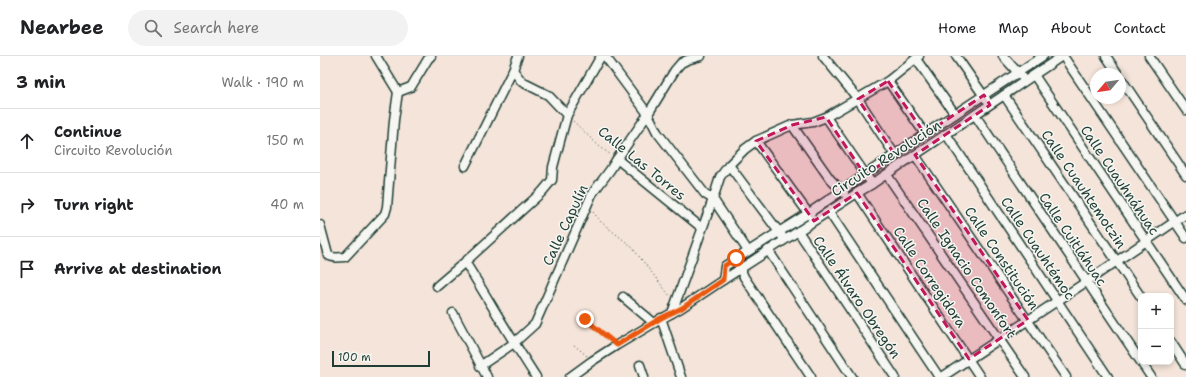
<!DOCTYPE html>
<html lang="en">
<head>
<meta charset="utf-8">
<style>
	body { margin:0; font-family:"Shantell Sans",sans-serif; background:#f2f2f2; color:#202124 }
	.controls { position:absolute; right:12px; bottom:12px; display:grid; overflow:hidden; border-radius:8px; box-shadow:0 2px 6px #0003 }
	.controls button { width:36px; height:36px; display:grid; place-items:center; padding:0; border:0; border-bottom:1px solid #e0e0e0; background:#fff; color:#202124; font:20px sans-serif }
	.compass { position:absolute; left:770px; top:12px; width:36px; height:36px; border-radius:50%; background:#fff; box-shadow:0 2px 6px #0003; rotate:241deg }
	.scale { position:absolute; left:12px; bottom:10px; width:98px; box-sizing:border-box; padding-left:4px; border:2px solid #1f3d34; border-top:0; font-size:11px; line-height:14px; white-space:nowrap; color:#1f3d34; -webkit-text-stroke:3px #f6f6f2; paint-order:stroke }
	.stop { position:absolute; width:12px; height:12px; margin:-9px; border:3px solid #ea580c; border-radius:50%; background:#fff }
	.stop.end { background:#ea580c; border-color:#fff; box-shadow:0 1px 4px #0008 }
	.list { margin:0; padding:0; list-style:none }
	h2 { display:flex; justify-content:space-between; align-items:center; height:52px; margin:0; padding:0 16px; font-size:17px }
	h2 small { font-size:13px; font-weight:400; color:#757577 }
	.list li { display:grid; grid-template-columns:26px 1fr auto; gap:12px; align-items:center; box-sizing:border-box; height:64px; padding:0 16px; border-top:1px solid #e0e0e0 }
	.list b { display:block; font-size:15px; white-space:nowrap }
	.list p { margin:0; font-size:13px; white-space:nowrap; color:#757577 }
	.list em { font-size:13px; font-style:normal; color:#757577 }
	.icon { flex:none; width:22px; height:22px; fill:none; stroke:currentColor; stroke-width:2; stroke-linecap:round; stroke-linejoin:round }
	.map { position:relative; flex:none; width:866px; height:321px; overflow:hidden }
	header { display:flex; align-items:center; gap:24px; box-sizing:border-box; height:56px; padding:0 20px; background:#fff; border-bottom:1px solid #e0e0e0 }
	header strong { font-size:19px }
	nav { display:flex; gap:22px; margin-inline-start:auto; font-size:14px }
	.search { width:280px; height:36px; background:#f2f2f2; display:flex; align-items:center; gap:10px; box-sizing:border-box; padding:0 14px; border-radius:22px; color:#757577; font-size:15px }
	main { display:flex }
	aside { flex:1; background:#fff }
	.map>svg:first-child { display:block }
</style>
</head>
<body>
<header>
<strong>Nearbee</strong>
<div class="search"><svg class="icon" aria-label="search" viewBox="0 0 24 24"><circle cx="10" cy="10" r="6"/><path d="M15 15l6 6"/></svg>Search here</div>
<nav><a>Home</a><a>Map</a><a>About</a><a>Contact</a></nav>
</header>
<main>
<aside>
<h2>3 min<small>Walk · 190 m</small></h2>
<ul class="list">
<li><svg class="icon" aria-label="ahead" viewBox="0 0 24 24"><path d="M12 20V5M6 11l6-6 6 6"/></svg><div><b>Continue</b><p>Circuito Revolución</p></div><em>150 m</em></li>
<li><svg class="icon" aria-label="right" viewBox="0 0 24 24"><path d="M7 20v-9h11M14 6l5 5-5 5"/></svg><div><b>Turn right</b></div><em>40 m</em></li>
<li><svg class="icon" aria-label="arrive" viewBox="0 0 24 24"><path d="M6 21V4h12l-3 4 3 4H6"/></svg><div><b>Arrive at destination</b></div></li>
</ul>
</aside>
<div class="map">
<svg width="866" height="321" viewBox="0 0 866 321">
	<rect width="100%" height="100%" fill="#f4e4d9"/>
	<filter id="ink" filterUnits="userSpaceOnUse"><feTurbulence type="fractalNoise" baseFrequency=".025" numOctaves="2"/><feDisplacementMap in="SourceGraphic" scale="8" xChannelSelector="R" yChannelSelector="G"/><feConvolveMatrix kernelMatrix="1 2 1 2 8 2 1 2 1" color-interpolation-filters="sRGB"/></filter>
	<g filter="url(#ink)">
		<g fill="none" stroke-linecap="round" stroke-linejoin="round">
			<!-- minor casing -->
			<g stroke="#1f3d34" stroke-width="11">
				<g id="minor">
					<path d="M56 0 78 36"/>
					<path d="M285 0 328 58 337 76 385 138 393 143 428 195"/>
					<path d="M503 0 538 43 575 99"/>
					<path d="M636 0 666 43"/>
					<path d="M683 0 701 20"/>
					<path d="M743 0 866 182"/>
					<path d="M786 0 798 18"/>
					<path d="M829 0 866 54"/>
					<path d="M596 3 635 58"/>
					<path d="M193 14 202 26 228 39 247 59"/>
					<path d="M714 19 866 244"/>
					<path d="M800 21 866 119"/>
					<path d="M568 25 605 78"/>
					<path d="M78 36 91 31 108 3 111 0"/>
					<path d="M684 39 821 241"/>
					<path d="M655 59 831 321"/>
					<path d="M506 61 552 128"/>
					<path d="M472 69 510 123 524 137"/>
					<path d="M626 78 788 321"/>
					<path d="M436 85 491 161"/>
					<path d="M595 99 746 321"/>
					<path d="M297 103 382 172"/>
					<path d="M409 109 462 180"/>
					<path d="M145 110 193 14 198 0"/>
					<path d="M567 119 705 321"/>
					<path d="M537 137 660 321"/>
					<path d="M509 156 619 321"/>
					<path d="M0 169 8 199C13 203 19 201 25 201L65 158 67 151 74 64 78 36"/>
					<path d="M478 175 575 321"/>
					<path d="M448 194 532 321"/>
					<path d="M145 206C169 244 191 283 216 321"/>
					<path d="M418 207 424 221 491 321"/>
					<path d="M403 224 405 210 489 157 605 78 723 0"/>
					<path d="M117 230 145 206 222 136 232 124 233 111 247 59 281 0"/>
					<path d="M303 241 334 267"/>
					<path d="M133 257 167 321"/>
					<path d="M352 257 393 143 400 121 409 109 425 93 436 85 472 69 493 66 506 61 568 25 599 0"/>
					<path d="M341 262 361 321"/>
					<path d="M851 286 866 309"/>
					<path d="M320 309 324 321"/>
					<path d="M160 310 194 287 215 268 272 138 290 114 297 103 328 58 355 14 361 7 367 4 381 0"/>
					<path d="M250 321 272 305 297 289 334 267 361 252 403 224 537 137 552 128 742 0"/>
					<path d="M622 321 766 226 866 158"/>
				</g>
			</g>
			<!-- path -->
			<g stroke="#1f3d34" stroke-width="1" stroke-dasharray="1 3" stroke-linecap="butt">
				<path d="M253 65 280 91 291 99"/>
				<path d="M273 156 281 166 311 190 350 240"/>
				<path d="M265 263 290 284"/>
				<path d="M254 289 267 300"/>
			</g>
			<!-- minor -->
			<use href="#minor" stroke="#f6f6f2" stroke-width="8"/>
		</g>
	</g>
	<g fill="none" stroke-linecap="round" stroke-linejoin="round" filter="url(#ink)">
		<!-- route -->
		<path stroke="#ea580c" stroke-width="5" d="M265 263 297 289 341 262 362 252 403 224 404 210 416 202"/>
	</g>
	<!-- marked area -->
	<path fill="#c2185b" fill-opacity="0.2" stroke="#c2185b" stroke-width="3" stroke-dasharray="8 5" stroke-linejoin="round" d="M568 25 605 78 664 39 670 49 595 99 708 264 649 303 537 137 494 165 436 85 472 69 506 61 545 119 575 99 538 43Z"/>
	<g text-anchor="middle" stroke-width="3" stroke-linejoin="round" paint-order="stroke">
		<!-- street labels -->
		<g font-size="14" fill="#1f3d34" stroke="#f6f6f2">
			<text transform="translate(566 102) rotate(-33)" y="5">Circuito Revolución</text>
			<text transform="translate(322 107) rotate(39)" y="5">Calle Las Torres</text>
			<text transform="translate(800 124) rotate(56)" y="5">Calle Cuauhnáhuac</text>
			<text transform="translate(764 133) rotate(56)" y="5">Calle Cuauhtemotzin</text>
			<text transform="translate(245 169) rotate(-65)" y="5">Calle Capulín</text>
			<text transform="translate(753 183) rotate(56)" y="5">Calle Cuitláhuac</text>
			<text transform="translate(718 192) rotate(56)" y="5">Calle Cuauhtémoc</text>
			<text transform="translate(682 202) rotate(56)" y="5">Calle Constitución</text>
			<text transform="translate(647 212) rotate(56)" y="5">Calle Ignacio Comonfort</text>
			<text transform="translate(610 221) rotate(56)" y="5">Calle Corregidora</text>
			<text transform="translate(537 241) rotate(56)" y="5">Calle Álvaro Obregón</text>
		</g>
	</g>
</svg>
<div class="controls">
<button>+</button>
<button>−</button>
</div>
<svg class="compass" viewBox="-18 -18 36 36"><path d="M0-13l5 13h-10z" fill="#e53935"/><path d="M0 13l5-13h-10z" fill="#757577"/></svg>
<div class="scale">100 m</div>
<div class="stop" style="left:416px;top:202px"></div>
<div class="stop end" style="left:265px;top:263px"></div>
</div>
</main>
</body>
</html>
